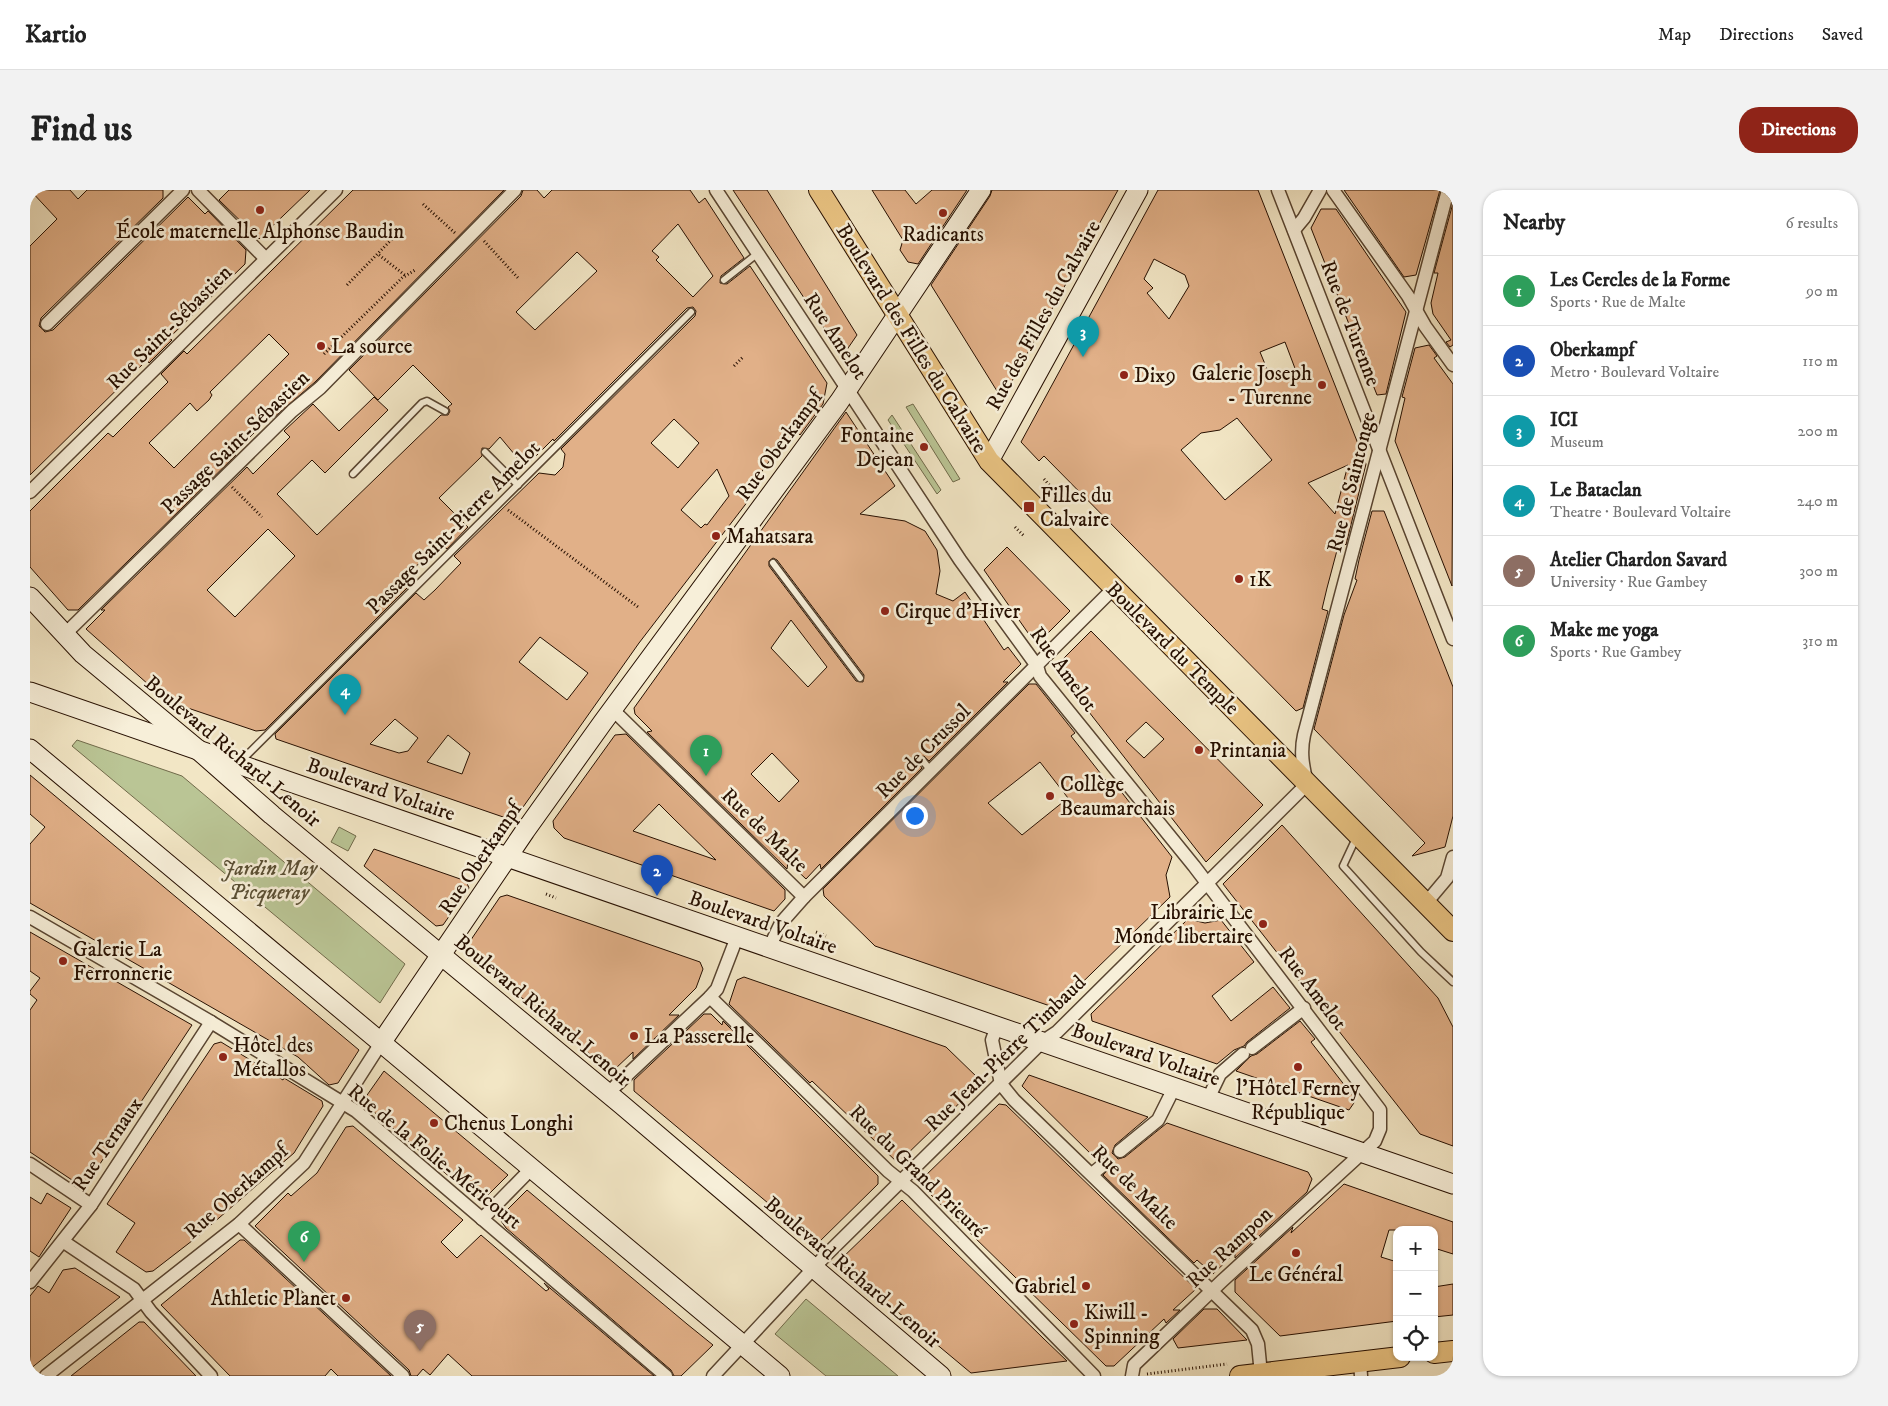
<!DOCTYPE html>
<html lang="en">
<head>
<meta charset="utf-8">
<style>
	body { margin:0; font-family:"IM FELL DW Pica",serif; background:#f2f2f2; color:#222 }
	.controls { position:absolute; right:15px; bottom:15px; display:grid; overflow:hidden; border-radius:10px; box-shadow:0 1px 4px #0004 }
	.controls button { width:45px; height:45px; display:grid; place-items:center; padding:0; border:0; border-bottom:1px solid #e0e0e0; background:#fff; color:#222; font:25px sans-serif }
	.you { position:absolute; left:884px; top:625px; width:18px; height:18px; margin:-12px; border:4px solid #fff; border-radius:50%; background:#1a73e8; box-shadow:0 0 0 8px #1a73e833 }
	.badge { display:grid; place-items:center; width:32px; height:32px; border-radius:50%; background:#8f2418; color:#fff; font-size:16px; font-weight:700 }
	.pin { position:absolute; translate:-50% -41px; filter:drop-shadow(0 1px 2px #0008) }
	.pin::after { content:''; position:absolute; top:26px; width:18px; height:15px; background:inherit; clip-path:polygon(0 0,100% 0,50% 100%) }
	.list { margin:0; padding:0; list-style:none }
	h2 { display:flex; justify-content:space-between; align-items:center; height:65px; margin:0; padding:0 20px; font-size:21px }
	h2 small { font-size:16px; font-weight:400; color:#767676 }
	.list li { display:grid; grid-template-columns:32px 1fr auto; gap:15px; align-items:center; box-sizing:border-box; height:70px; padding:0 20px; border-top:1px solid #e0e0e0 }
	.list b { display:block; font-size:19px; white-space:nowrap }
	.list p { margin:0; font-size:16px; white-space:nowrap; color:#767676 }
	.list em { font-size:16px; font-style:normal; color:#767676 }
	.icon { flex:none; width:28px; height:28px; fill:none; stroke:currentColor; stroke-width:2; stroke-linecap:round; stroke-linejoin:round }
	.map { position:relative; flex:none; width:1423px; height:1186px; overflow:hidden; border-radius:20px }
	header { display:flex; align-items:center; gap:30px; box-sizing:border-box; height:70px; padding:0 25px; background:#fff; border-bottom:1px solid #e0e0e0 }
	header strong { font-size:24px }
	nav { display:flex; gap:28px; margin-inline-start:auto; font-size:18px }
	.intro { display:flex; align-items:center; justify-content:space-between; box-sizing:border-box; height:120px; padding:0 30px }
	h1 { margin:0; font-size:35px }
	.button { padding:12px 22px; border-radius:20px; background:#8f2418; color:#fff; font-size:18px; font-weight:700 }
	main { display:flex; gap:30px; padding:0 30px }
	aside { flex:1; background:#fff; border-radius:20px; box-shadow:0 1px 4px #0004 }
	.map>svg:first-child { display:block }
</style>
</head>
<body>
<header>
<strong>Kartio</strong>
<nav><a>Map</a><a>Directions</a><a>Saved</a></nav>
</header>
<div class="intro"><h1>Find us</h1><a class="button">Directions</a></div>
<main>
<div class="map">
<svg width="1423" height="1186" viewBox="0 0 1423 1186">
	<rect width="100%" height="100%" fill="#f2e6c5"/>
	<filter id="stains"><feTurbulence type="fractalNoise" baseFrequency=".004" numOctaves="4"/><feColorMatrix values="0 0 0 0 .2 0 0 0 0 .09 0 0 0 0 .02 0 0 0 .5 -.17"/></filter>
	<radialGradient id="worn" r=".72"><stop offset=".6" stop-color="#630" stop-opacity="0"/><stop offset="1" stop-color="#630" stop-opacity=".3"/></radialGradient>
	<!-- green -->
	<g fill="#bac595" stroke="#706a4a">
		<path d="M883 214 930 289 923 292 876 217Z"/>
		<path d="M862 225 911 300 907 304 858 230Z"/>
		<path d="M47 550 152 586 375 774 350 813 42 556Z"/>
		<path d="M309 637 326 646 318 661 301 652Z"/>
		<path d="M776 1109 868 1186H796L745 1144Z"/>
	</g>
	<!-- building -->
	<g fill="#e1b088" stroke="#260f00" fill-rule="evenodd">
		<path d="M0 0H40L48 9 57 0H133V8L11 128 9 136 15 142 23 140 158 7 175 24 178 21 216 60 215 74 139 148 142 150 119 173 117 170 0 285V56L27 29Z"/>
		<path d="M199 0H280L229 49 189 10Z"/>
		<path d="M323 0H474L285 192 242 229 240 227 204 263 206 265 48 420H38L0 377V321L78 243 83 247 138 192 131 184 154 161 157 164ZM239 144 259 164 144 278 119 253 160 213 167 221 179 210 182 205 180 202Z"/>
		<path d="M493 0H507L514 8 522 0H660L669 13 675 8 714 68 691 86 690 93 697 94 720 76 797 193 793 214 770 245 766 241 755 255 753 252 720 298 725 302 609 453 486 627 479 629 246 549 245 544 386 403 394 410 405 400 431 373 424 366 509 283 525 285 533 277 535 264 531 259 665 126 666 121 663 117 657 118 524 251 523 249 495 277 470 247 459 259 452 258V266L409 308 438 337 417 359 410 353 372 390 379 396 235 540 226 541 137 511 56 439 75 420H71L217 277 223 284 260 247 254 241 283 214 309 241 344 207 358 220 295 283 282 270 247 304 287 345 411 225H418L420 221 418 217 422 214 383 175 348 210 319 180 491 6ZM648 34 683 86 663 107 626 70 629 67 622 61ZM547 62 567 81 505 140 486 122ZM644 229 669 253 648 278 621 253ZM687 279 699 306 677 335 675 334 671 338 651 320ZM238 339 265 366 205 427 177 400ZM510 447 558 483 537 510 489 472ZM365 529 388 548 378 561 369 563 340 554ZM418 545 440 563 432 584 397 572Z"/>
		<path d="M703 0H737L827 145 816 161H809Z"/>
		<path d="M842 0H875L886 14 902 0H937L888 74 878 72 870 60 873 50Z"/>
		<path d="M962 0H1088L977 200 967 201 901 95 960 6Z"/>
		<path d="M1128 0H1228L1336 274 1316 355 1310 349 1297 398 1292 419 1298 421 1273 518 1266 521 1014 266 1009 271 991 252ZM1124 69 1155 85 1159 96 1139 129 1117 103 1123 98 1114 89ZM1255 152 1266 181 1242 191 1230 162ZM1207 228 1242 270 1195 310 1151 260 1171 243 1190 240ZM1318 275 1305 324 1278 293Z"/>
		<path d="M1314 0H1410L1386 85 1374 87Z"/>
		<path d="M1423 13V155L1420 157 1416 152 1421 150 1403 124 1401 113 1408 83H1404Z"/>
		<path d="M1291 19H1306L1376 122 1356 204 1347 205 1281 38Z"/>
		<path d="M1399 155 1407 166 1404 168 1423 194 1422 396 1365 251 1375 208 1372 207 1385 158Z"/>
		<path d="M816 222 865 296 830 324 875 331 895 341 907 360 910 381 906 404 923 411 935 402 974 460 978 457 991 474 973 492H978L899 571 894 566 890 567 888 572 892 578 791 679 790 674 776 689 758 672 757 679 617 542 622 541 605 524 604 518ZM743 368 747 370 834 485 833 492 826 491 739 376V371ZM761 430 797 477 778 497 741 458ZM742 563 769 591 749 612 721 584Z"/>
		<path d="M1342 321H1354L1423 497V626L1415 657 1382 666 1395 653 1284 539 1314 425 1327 390 1325 389 1329 370Z"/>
		<path d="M977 357 1040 421 1010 451 1003 450 954 380Z"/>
		<path d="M1061 441 1233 615 1176 672 1027 481 1028 474ZM1116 532 1134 549 1114 568 1096 551Z"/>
		<path d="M999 494H1006L1045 543 1041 546 1056 565 1082 598 1086 595 1142 667 1136 685 1140 707 1026 818 845 756 794 706 793 699ZM1010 572 1038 608 992 645 958 613Z"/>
		<path d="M596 544 755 700V709L744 721 534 648 524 638 523 631 585 545ZM629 614 644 629 686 670 603 641Z"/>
		<path d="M0 585 329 860 308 893 299 895 268 867 0 713V654L15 637 0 624Z"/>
		<path d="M1252 635 1408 808 1423 837V956L1390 944 1193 694Z"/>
		<path d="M344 659 436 691 439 698 413 735 406 736 334 676Z"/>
		<path d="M477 705 670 772 673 779 666 798 639 825H649L603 869V862L585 879H578L434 760 470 707Z"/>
		<path d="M1158 729 1175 733 1191 730 1224 772 1182 806 1201 831 1243 797 1260 818 1217 852 1214 856 1204 860 1187 874 1062 831 1061 824Z"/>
		<path d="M0 742 162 835 54 998 0 962V820L7 810 0 804V801L10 788 0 781Z"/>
		<path d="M714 787 916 857 949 889V894L868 973 782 891 780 893 699 814 707 790Z"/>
		<path d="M674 824H681L692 835 693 831 848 986V994L787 1054 604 901V890Z"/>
		<path d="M1270 831 1285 849 1281 852 1326 910 1319 920 1206 881 1221 866 1227 864Z"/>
		<path d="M191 852 253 890 254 888 292 911 293 916 264 963 167 1047 123 1081 116 1082 86 1062 105 1033 77 1014 184 854Z"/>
		<path d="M354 881 478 985 450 1013 336 915 335 908Z"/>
		<path d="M999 885 1118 927 1085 955 1082 963 1088 969 1095 967 1137 933 1278 982 1282 989 1277 1002 1205 1068V1063L1183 1084 1167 1070 1164 1073 1073 985 1080 978V970L1072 967 1067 970 992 896Z"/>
		<path d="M969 914 976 915 1166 1099 1143 1120H1150L1136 1133 1134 1129 1084 1176H1076L892 996V989Z"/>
		<path d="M323 936 433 1030 411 1052 427 1068 451 1045 516 1101 519 1099 514 1093 624 1186H442L418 1164 400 1185 393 1179 387 1186H381L379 1180 225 1036 258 1003 261 1006 287 983 316 937Z"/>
		<path d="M1314 994 1423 1032V1064L1404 1058V1040H1359L1351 1067 1367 1072V1131L1250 1146 1205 1102V1090L1263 1037 1261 1043Z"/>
		<path d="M497 1000 657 1134 683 1155 651 1186H644L641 1180 476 1038 469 1028Z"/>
		<path d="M17 1003 41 1018 9 1067 0 1061V1007L11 1014Z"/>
		<path d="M872 1010 1014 1149 1037 1171 941 1183 808 1072Z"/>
		<path d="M210 1050H214L361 1186H308L301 1179 295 1186H200L131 1115Z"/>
		<path d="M45 1078 90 1107 0 1179V1106L8 1096 19 1103 33 1080Z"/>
		<path d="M1423 1094V1125L1404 1127V1097Z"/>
		<path d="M1174 1119H1187L1217 1150 1148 1158 1143 1149Z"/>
		<path d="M109 1132H114L166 1186H41Z"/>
	</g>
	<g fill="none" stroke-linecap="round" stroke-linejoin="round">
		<!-- street-tunnel -->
		<path stroke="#d3c6a7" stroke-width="12" stroke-dasharray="12 6" stroke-linecap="butt" d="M1073 975 1090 961"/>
		<!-- lane casing -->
		<g stroke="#594531" stroke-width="9">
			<g id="lane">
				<path d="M694 90 727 64"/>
				<path d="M455 262 488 295"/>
				<path d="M323 284 392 213 397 211 415 221"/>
				<path d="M743 373 830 488"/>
				<path d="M893 571 902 582"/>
				<path d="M210 572 661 122"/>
				<path d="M1327 646 1313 676 1391 762 1423 792"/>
			</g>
		</g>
		<!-- street casing -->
		<g stroke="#594531" stroke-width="15">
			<g id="street">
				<path d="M168 0 236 69"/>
				<path d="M686 0 930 370 1007 476 1010 486 1164 676 1350 920V939L1345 951 1192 1091 1104 1175 1102 1186"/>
				<path d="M1248 0 1423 449"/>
				<path d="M1303 0 1378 106 1395 136 1423 175"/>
				<path d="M1264 40 1274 28 1290 0"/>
				<path d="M17 134 153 0"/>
				<path d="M0 302 306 0"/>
				<path d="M34 445 262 221 290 198 485 0"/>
				<path d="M582 519 774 707"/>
				<path d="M1396 713 1417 688 1423 667"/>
				<path d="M0 727 181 832 326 921 636 1186"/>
				<path d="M739 758 751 733 774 707 1083 399"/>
				<path d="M680 807 858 981 883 1001 1064 1186"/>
				<path d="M967 836 962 850 971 894 984 910 1222 1140 1228 1154 1231 1184"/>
				<path d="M1222 858 1274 818"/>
				<path d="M578 903 680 807 687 799 707 747"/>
				<path d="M1178 909 1190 884 1213 864"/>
				<path d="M1090 961 1128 930 1144 898"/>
				<path d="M0 974 61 1015"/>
				<path d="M1062 984 1073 975"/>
				<path d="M452 1029 501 979"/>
				<path d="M209 1034 373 1186"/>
				<path d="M34 1052 104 1099 121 1122 181 1186"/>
				<path d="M0 1092 61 1015 181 832"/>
				<path d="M1330 1172 1331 1186"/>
				<path d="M16 1186 209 1034 274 973 351 853"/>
				<path d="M683 1186 796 1065 1012 852 1027 842 1277 594C1273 576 1270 563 1274 545L1418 0"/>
			</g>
		</g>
		<!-- secondary casing -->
		<g stroke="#260f00" stroke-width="21">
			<g id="secondary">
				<path d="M959 271 1108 0"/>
				<path d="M0 407 53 464 166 558 242 625 592 915 911 1186"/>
				<path d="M0 502 1423 994"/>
				<path d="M0 559 750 1186"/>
				<path d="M351 853 495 641 573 532 809 212 951 0"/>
			</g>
		</g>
		<!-- primary casing -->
		<g stroke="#260f00" stroke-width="22">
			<g id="primary">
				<path d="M789 0 959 271 1423 741"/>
				<path d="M1404 1163 1423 1161"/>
				<path d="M1210 1186 1370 1167"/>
			</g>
		</g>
		<!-- path -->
		<g stroke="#260f00" stroke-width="3" stroke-dasharray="1 2.5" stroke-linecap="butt">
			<path d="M393 14 425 43"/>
			<path d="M454 51 489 89"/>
			<path d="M349 65 376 86"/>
			<path d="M317 95 368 43"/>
			<path d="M294 164 372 88 385 80"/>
			<path d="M704 176 713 167"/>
			<path d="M1014 289 1021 297"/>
			<path d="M202 297 232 327"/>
			<path d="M478 320 608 417"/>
			<path d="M985 337 994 346"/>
			<path d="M516 704 526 708"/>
			<path d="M786 742 796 746"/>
			<path d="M1117 1184 1197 1174"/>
		</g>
		<!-- lane -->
		<use href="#lane" stroke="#f7efd9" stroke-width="6"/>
		<!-- street -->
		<use href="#street" stroke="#f7efd9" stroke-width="12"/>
		<!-- secondary -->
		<use href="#secondary" stroke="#f7efd9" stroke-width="19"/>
		<!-- primary -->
		<use href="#primary" stroke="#e9c382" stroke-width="20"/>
	</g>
	<!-- markers -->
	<g fill="#8f2418" stroke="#f7efd9" stroke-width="2">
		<circle cx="230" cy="20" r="5"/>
		<circle cx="913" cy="23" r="5"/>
		<circle cx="291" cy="156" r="5"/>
		<circle cx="1094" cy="185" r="5"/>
		<circle cx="1292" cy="195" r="5"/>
		<circle cx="894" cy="257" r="5"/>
		<rect x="993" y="311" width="12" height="12" rx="2.5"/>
		<circle cx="686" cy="346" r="5"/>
		<circle cx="1209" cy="389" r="5"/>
		<circle cx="855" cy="421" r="5"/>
		<circle cx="1169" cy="560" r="5"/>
		<circle cx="1020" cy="606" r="5"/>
		<circle cx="1233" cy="734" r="5"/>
		<circle cx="33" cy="771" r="5"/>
		<circle cx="604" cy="846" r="5"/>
		<circle cx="193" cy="867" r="5"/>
		<circle cx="1268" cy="877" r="5"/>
		<circle cx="404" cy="933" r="5"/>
		<circle cx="1266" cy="1063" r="5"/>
		<circle cx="1056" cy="1096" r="5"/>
		<circle cx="316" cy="1108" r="5"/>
		<circle cx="1044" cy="1134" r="5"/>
	</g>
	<g text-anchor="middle" stroke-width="5" stroke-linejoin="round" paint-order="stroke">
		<!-- poi labels -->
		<g font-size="21" fill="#260f00" stroke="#f7efd9" text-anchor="start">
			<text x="230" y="48" text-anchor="middle">École maternelle Alphonse Baudin</text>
			<text x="913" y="51" text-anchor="middle">Radicants</text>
			<text x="301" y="163">La source</text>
			<text x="1282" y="190" text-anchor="end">Galerie Joseph<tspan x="1282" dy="24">- Turenne</tspan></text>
			<text x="1104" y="192">Dix9</text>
			<text x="884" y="252" text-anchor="end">Fontaine<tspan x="884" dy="24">Dejean</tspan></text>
			<text x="1010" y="312">Filles du<tspan x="1010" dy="24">Calvaire</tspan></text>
			<text x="696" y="353">Mahatsara</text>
			<text x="1219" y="396">1K</text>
			<text x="865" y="428">Cirque d'Hiver</text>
			<text x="1179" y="567">Printania</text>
			<text x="1030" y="601">Collège<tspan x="1030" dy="24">Beaumarchais</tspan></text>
			<text x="1223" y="729" text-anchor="end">Librairie Le<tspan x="1223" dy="24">Monde libertaire</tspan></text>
			<text x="43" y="766">Galerie La<tspan x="43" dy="24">Ferronnerie</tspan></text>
			<text x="614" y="853">La Passerelle</text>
			<text x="203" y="862">Hôtel des<tspan x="203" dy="24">Métallos</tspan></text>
			<text x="1268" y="905" text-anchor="middle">l'Hôtel Ferney<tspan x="1268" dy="24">République</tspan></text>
			<text x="414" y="940">Chenus Longhi</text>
			<text x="1266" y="1091" text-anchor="middle">Le Général</text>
			<text x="1046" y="1103" text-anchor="end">Gabriel</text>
			<text x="306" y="1115" text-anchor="end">Athletic Planet</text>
			<text x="1054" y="1129">Kiwill -<tspan x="1054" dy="24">Spinning</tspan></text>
		</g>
		<!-- street labels -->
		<g font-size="21" fill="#260f00" stroke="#f7efd9">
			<text transform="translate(1013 125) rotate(-61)" y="7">Rue des Filles du Calvaire</text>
			<text transform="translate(1321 133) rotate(69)" y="7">Rue de Turenne</text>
			<text transform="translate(139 137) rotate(-45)" y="7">Rue Saint-Sébastien</text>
			<text transform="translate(806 146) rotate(57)" y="7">Rue Amelot</text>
			<text transform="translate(882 148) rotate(58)" y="7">Boulevard des Filles du Calvaire</text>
			<text transform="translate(205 252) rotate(-44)" y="7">Passage Saint-Sébastien</text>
			<text transform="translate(749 255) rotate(-54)" y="7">Rue Oberkampf</text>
			<text transform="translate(1321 292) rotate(-76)" y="7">Rue de Saintonge</text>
			<text transform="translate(423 337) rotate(-45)" y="7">Passage Saint-Pierre Amelot</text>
			<text transform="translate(1143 458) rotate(45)" y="7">Boulevard du Temple</text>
			<text transform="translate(1034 479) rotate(54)" y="7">Rue Amelot</text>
			<text transform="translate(203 561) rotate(40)" y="7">Boulevard Richard-Lenoir</text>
			<text transform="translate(893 561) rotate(-45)" y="7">Rue de Crussol</text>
			<text transform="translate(351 599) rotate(19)" y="7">Boulevard Voltaire</text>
			<text transform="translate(735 640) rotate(44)" y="7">Rue de Malte</text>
			<text transform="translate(450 668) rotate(-56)" y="7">Rue Oberkampf</text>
			<text transform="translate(733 732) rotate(19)" y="7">Boulevard Voltaire</text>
			<text transform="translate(1283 798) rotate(53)" y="7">Rue Amelot</text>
			<text transform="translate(513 820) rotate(40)" y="7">Boulevard Richard-Lenoir</text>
			<text transform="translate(975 863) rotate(-44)" y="7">Rue Jean-Pierre Timbaud</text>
			<text transform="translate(1116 864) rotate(19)" y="7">Boulevard Voltaire</text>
			<text transform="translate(77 954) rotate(-56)" y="7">Rue Ternaux</text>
			<text transform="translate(405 966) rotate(39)" y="7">Rue de la Folie-Méricourt</text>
			<text transform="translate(888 981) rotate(44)" y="7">Rue du Grand Prieuré</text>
			<text transform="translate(1105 997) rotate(44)" y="7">Rue de Malte</text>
			<text transform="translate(206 1001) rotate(-42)" y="7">Rue Oberkampf</text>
			<text transform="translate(1199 1057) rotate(-43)" y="7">Rue Rampon</text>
			<text transform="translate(823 1082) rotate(40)" y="7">Boulevard Richard-Lenoir</text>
		</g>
		<!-- park labels -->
		<g font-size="21" font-style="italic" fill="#5a4f34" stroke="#f7efd9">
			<text x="239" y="685">Jardin May<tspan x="239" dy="24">Picqueray</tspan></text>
		</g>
	</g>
	<rect width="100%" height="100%" filter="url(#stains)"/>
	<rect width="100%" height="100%" fill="url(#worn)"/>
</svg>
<div class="controls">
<button>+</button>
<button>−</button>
<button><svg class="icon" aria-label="locate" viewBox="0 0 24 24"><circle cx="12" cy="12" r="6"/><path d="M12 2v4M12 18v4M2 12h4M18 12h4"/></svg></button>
</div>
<div class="you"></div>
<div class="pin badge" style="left:676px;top:586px;background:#2e9e5b">1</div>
<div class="pin badge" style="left:627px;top:706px;background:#1a4fb4">2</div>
<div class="pin badge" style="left:1053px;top:167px;background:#0f9aa8">3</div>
<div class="pin badge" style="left:315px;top:525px;background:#0f9aa8">4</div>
<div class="pin badge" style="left:390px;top:1161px;background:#8d6e63">5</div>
<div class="pin badge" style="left:274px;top:1072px;background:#2e9e5b">6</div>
</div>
<aside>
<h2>Nearby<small>6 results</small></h2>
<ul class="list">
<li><span class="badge" style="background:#2e9e5b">1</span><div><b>Les Cercles de la Forme</b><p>Sports · Rue de Malte</p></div><em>90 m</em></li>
<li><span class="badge" style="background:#1a4fb4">2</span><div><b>Oberkampf</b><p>Metro · Boulevard Voltaire</p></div><em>110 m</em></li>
<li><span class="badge" style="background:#0f9aa8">3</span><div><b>ICI</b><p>Museum</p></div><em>200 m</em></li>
<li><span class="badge" style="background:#0f9aa8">4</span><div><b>Le Bataclan</b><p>Theatre · Boulevard Voltaire</p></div><em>240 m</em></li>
<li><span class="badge" style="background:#8d6e63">5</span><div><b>Atelier Chardon Savard</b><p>University · Rue Gambey</p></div><em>300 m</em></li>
<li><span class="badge" style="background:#2e9e5b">6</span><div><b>Make me yoga</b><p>Sports · Rue Gambey</p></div><em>310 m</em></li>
</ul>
</aside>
</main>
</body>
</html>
